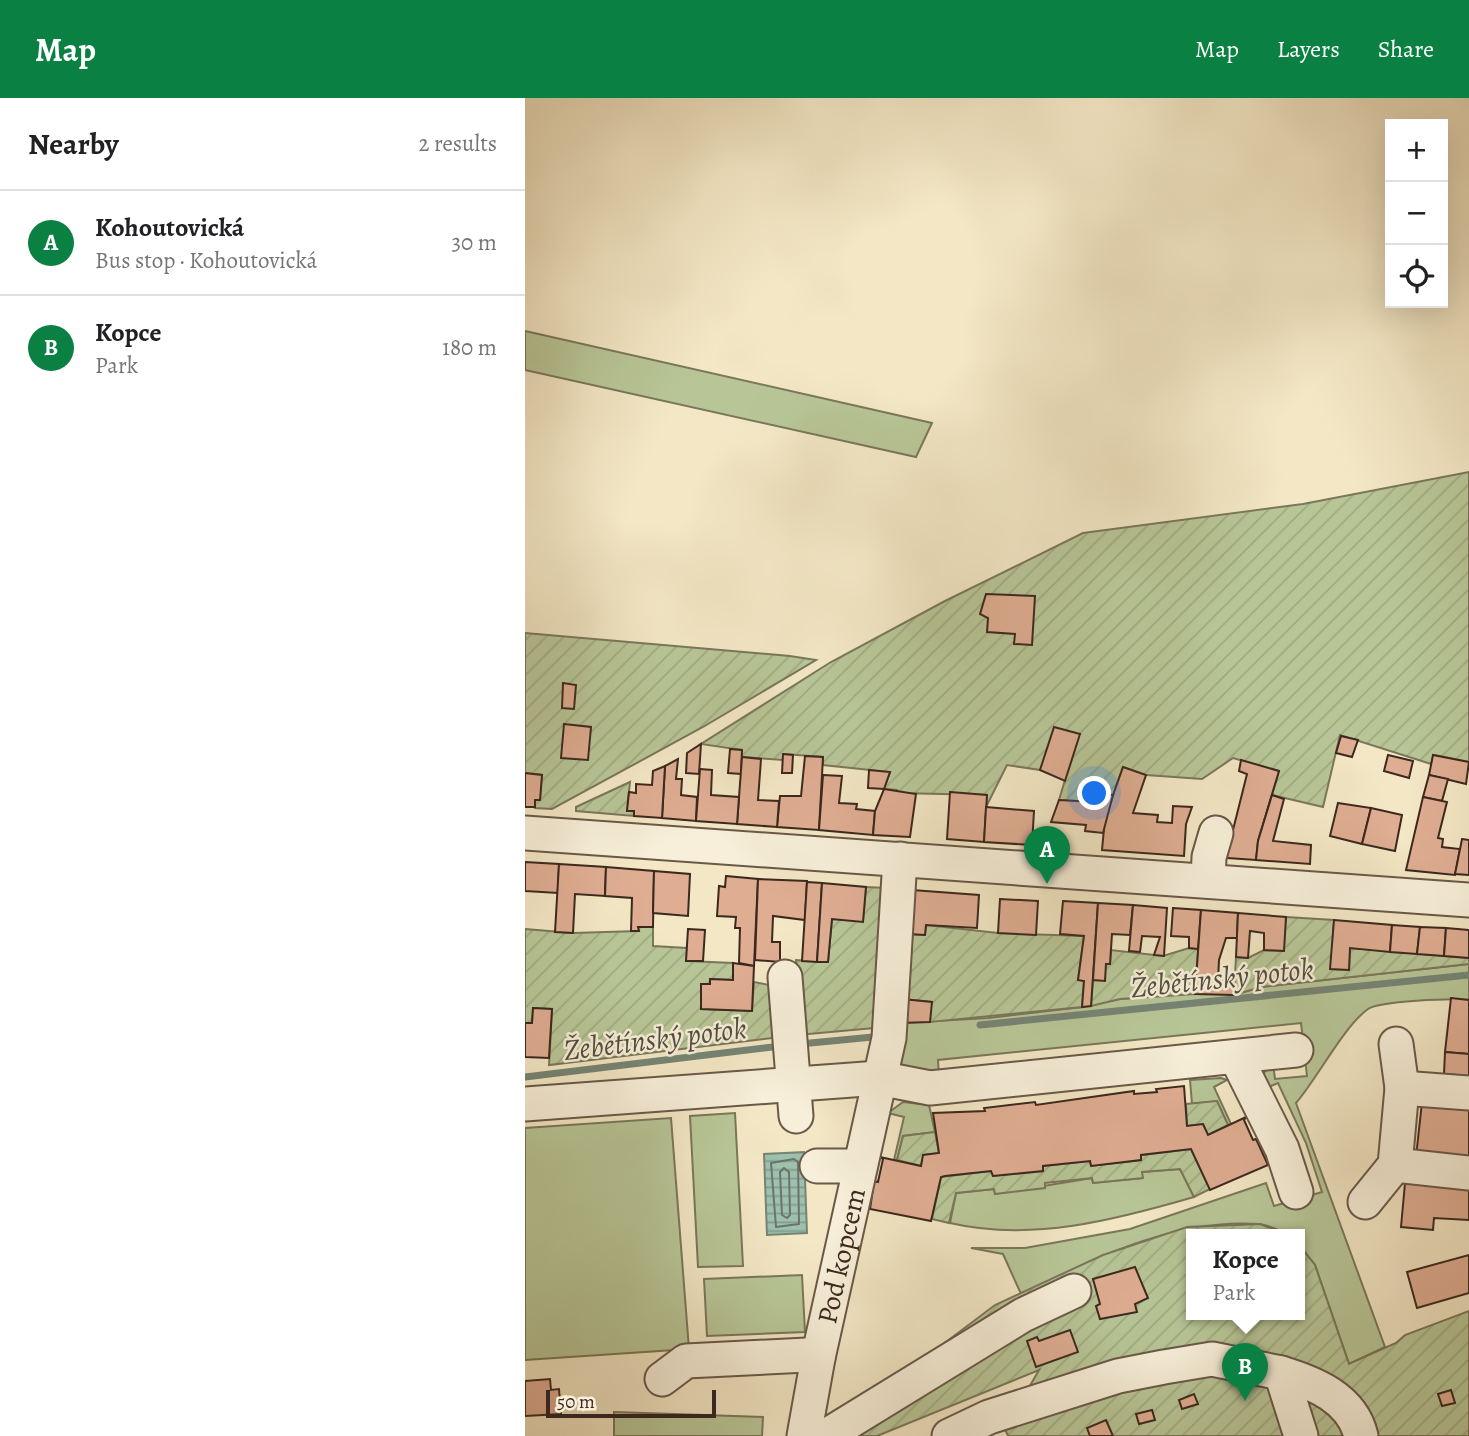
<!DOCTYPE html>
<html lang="en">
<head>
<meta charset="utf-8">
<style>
	body { margin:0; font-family:Alegreya,serif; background:#f6f6f6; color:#202124 }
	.controls { position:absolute; right:21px; top:21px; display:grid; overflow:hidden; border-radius:0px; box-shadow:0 7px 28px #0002 }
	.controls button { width:63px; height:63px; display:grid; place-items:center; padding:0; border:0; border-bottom:2px solid #e0e0e0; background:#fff; color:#202124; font:35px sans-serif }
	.scale { position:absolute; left:21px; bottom:18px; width:170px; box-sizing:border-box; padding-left:7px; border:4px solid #3c281e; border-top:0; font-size:19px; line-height:24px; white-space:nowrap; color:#3c281e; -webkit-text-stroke:5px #f7efd9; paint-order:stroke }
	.you { position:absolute; left:570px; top:696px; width:24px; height:24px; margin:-18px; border:5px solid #fff; border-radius:50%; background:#1a73e8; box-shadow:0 0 0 10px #1a73e833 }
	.badge { display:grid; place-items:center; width:46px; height:46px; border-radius:50%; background:#0b8043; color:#fff; font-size:23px; font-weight:700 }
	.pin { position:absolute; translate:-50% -58px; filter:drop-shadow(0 2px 4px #0008) }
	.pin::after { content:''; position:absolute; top:37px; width:24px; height:21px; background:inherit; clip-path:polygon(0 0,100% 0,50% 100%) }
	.popup { position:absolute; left:661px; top:1131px; width:119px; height:91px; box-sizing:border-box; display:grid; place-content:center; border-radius:0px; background:#fff; filter:drop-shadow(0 2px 5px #0005); font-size:23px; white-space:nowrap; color:#757577 }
	.popup b { font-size:26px; color:#202124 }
	.popup::after { content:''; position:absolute; left:50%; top:100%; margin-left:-14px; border:14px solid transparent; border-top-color:#fff }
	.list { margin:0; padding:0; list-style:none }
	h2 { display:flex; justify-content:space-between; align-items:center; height:91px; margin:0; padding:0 28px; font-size:30px }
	h2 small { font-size:23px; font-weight:400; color:#757577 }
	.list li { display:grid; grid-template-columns:46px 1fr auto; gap:21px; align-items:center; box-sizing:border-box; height:105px; padding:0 28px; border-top:2px solid #e0e0e0 }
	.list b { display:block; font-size:26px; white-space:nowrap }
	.list p { margin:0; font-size:23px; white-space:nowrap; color:#757577 }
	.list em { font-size:23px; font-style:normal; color:#757577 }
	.icon { flex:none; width:38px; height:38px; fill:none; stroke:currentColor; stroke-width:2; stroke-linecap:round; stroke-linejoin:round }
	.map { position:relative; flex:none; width:944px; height:1338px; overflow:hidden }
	header { display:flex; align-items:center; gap:42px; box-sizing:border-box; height:98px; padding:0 35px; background:#0b8043; color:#fff }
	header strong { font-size:33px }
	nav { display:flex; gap:38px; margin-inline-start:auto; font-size:24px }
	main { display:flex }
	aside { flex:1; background:#fff }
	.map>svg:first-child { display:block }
</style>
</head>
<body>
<header>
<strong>Map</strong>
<nav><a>Map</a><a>Layers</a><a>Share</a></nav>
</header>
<main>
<aside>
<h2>Nearby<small>2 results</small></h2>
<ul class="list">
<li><span class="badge">A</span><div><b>Kohoutovická</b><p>Bus stop · Kohoutovická</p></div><em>30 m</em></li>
<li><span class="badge">B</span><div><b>Kopce</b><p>Park</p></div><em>180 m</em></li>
</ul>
</aside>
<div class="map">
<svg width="944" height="1338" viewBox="0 0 944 1338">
	<defs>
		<pattern id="garden-furrows" width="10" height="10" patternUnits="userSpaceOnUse" patternTransform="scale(1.75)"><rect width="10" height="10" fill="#b8c697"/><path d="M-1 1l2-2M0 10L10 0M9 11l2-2" fill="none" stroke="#9faa82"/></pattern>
		<pattern id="water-rules" width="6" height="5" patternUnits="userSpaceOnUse" patternTransform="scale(1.75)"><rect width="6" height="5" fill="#9dc1ae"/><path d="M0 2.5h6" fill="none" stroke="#819d8d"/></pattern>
	</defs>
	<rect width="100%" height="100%" fill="#f3e7c5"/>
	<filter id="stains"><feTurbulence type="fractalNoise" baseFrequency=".00286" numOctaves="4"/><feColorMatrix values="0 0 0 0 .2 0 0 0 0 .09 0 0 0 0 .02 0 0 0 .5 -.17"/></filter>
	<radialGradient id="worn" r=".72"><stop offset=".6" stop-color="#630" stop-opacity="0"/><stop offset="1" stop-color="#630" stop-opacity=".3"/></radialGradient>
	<!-- green -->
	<g fill="#b8c697" stroke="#7a775a" stroke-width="2">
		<path d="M0 233 407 325 391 359 0 272Z"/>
		<path d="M944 866V902C927 900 855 903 843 911 819 928 792 981 771 1005L860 1249 824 1266 790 1167 774 1147V1137C759 1137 747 1127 733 1126 649 1120 569 1161 496 1196L478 1156 446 1150H500L605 1131 741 1085 749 1108 797 1094 781 1045 753 985 739 991C737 978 737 973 748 966L750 981 782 978 776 925 413 962 414 980 388 979 374 966 375 925 463 920 557 909 595 901 683 894 709 897 736 889Z"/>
		<path d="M696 980 702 982 689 989 706 1026 703 1027 692 1003 667 1006 665 982Z"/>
		<path d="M378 1004 404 1007 410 1034 378 1038 372 1062H369L379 1019 363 1015Z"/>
		<path d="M210 1015 218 1168 173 1169 165 1018Z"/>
		<path d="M146 1020 164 1251 0 1262V1030Z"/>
		<path d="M655 1071 669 1099C590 1122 506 1144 425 1125L431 1095 469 1091 470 1096 567 1080 568 1085 617 1080V1074Z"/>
		<path d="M277 1177 280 1234 182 1238 179 1181Z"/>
		<path d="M89 1314 238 1319 237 1338H89Z"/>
	</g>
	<!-- garden -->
	<g fill="url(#garden-furrows)" stroke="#7a775a" stroke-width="2">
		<path d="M944 374V664L909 657 906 666 815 637 798 709 747 697 754 673 708 660 677 681 621 677 598 669 588 697 572 696 569 704 534 702 540 682 515 672 482 667 461 709 462 697 372 695V692L359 691 365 674 298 667V659L259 656 258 662 217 659V652L176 646 306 564 420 503 558 435 778 406Z"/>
		<path d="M0 535 265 558 291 562 178 629 27 711 10 710V702L15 701 17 677 0 675Z"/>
		<path d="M105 684 102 712 109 713V718L51 713V709Z"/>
		<path d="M341 789 361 790 349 930 273 937 271 862 303 864 307 821 338 823Z"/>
		<path d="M761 819 809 822 806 871 824 872 825 850 944 860V866L736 889 709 897 711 859 723 860 739 852 758 853Z"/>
		<path d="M401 827 473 835 559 838 553 882 559 883 557 909 405 924 406 904 377 901 383 836 400 837Z"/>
		<path d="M113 829H128V848L162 850V863L208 865V882L185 881V886H176V911L227 913 229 884 244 887 256 939 24 967 27 911 8 910 7 925H0V831L48 835 113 833Z"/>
		<path d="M664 850 673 851 670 896 595 901 566 908 568 882 581 866H585L586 852 638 858Z"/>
		<path d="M692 1003 703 1027 683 1037 678 1026 662 1028 661 1006Z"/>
		<path d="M410 1034 414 1055 399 1057 396 1068 372 1062 378 1038Z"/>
		<path d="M666 1051 685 1091 669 1099 655 1071 617 1074 618 1080 568 1085 567 1080 520 1085V1090L470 1096 469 1091 431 1095 424 1125 407 1121 416 1079 466 1073 468 1078 518 1073V1068L565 1063 566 1068 616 1062V1057Z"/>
		<path d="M735 1126 763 1137H666V1217H774V1147L790 1167 824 1266 871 1245 880 1237 944 1213V1338H483L480 1331 514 1272 352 1338H296L470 1207 578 1157 662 1129Z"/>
	</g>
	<!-- water -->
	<path fill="url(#water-rules)" stroke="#768474" stroke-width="2" d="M279 1054 282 1135 242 1137 239 1056Z"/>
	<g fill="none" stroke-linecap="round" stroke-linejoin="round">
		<!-- shore -->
		<g stroke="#6c7466" stroke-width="2">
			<path d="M269 1061 273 1064 274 1126 251 1129 246 1065Z"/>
			<path d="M259 1070 264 1074 265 1117 262 1120 257 1117 255 1074Z"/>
		</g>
		<!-- stream -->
		<g stroke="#768474" stroke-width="7">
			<path d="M455 927 944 877"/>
			<path d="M275 946 348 939"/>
			<path d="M0 979 256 948"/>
		</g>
	</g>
	<!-- building -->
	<g fill="#dfad92" stroke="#3c281e" stroke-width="2">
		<path d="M461 496 510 498 507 547 489 546 490 536 462 534 463 520 455 516Z"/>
		<path d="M38 585 51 587 49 611 37 610Z"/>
		<path d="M39 626 66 629 63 662 36 660Z"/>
		<path d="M529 629 555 636 540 683 515 672Z"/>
		<path d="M816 638 833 642 827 659 811 655Z"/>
		<path d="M176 646 174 676 161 675 162 655Z"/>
		<path d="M205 651 217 652 216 676 203 675Z"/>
		<path d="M258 656 268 657 267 675H257Z"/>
		<path d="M863 657 888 663 884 680 859 673Z"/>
		<path d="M908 657 944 664 941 686 904 677Z"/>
		<path d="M280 658 298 659 294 732 252 729 255 698H276Z"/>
		<path d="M217 659 236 661 233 702 254 703 252 729 212 726Z"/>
		<path d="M153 661 151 681H157L156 697 172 699 171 723 137 720 140 668Z"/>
		<path d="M716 662 754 673 733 743 731 762 688 759 696 736H707L722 676 714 673Z"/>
		<path d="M140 668 137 720 109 718V713H102L104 694 111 695V686L127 687 128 673Z"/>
		<path d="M598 669 621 677 608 715 633 717 632 724 647 725 648 708 667 709 661 726 659 758 577 752 580 720Z"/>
		<path d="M175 671 187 672 186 697 214 699 212 726 171 723Z"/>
		<path d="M344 672 365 674 359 691 343 690Z"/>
		<path d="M0 675 17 677 15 702H10V709H0Z"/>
		<path d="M298 677 317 678 314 705 332 706 331 711 350 713 348 737 294 732Z"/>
		<path d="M904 677 923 681 917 703 898 699Z"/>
		<path d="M359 691 391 696 385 739 348 737 350 713Z"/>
		<path d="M425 694 462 697 459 744 422 741Z"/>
		<path d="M572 696 588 697 578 735 560 733 561 727 526 724 534 702 569 704Z"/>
		<path d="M747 697 759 701 748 743 786 747 785 766 731 762 733 743Z"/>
		<path d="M898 699 922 704 913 740 918 741 917 749 935 751 930 777 881 772Z"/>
		<path d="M813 705 846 710 837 746 805 738Z"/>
		<path d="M461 709 509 713 507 747 459 744Z"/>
		<path d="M846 710 877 717 870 753 837 746Z"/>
		<path d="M937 741 944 742V777L930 776Z"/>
		<path d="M0 764 34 766 33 795 0 793Z"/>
		<path d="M34 766 81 769 80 798 50 796 48 835 30 834Z"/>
		<path d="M81 769 129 773 128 829H113L114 833H106L107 800 80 798Z"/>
		<path d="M129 773 165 776 163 818 128 815Z"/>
		<path d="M201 778 233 781 229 868 214 865 215 830H210L211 819 192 818 194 788 200 789Z"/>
		<path d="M233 781 282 783 280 822 248 818 247 844H255V864L230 862Z"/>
		<path d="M282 784 297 785 292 864 277 863Z"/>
		<path d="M297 785 341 789 338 824 307 821 303 864H292Z"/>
		<path d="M387 792 454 797 452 830 401 827 400 837 383 836Z"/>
		<path d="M475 801 513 803 511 837 473 835Z"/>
		<path d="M538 803 573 805 566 908 557 909 559 883 553 882 559 838 535 836Z"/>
		<path d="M573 805 608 807 605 837 587 836 585 866H581L580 883 568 882Z"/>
		<path d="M608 807 642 810 639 858 629 857 635 839 617 838 615 854 604 853Z"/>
		<path d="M648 810 676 812 673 851 664 850V839L646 838Z"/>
		<path d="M676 812 713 815 712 840H701L694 862 693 882 709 883V897L670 896Z"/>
		<path d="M713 815 761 819 759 853 739 852V835L725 833 723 860 711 859Z"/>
		<path d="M809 822 867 827 865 854 825 850 824 872 805 871Z"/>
		<path d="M867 827 895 829 892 856 865 854Z"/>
		<path d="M895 829 921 830 919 858 892 856Z"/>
		<path d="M921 830 944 832V860L919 858Z"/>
		<path d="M163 831 180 832 178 863H161Z"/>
		<path d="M208 865 229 868 227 913 176 911V886H185V881L208 882Z"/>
		<path d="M926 900 944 902V956L920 954Z"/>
		<path d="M377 901 407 904 405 924 375 925Z"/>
		<path d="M8 910 27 911 24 960 0 959V925H7Z"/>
		<path d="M920 954 944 956V978L919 976Z"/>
		<path d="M659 988 662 1028 678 1026 683 1037 721 1019 719 1022 728 1042 731 1041 743 1067 685 1092 666 1051 616 1057V1062L566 1068 565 1063 518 1068V1073L468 1078 466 1073 420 1078 416 1079 406 1123 345 1111 349 1083 353 1084 358 1061 355 1059 396 1068 398 1057 414 1055 408 1015 460 1013 459 1010 510 1004 511 1007 609 993V996L632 994 631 991Z"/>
		<path d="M897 1004 944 1009V1064L891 1059Z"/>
		<path d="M880 1085 944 1091V1122L909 1120 908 1132 876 1129Z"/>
		<path d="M944 1157V1195L892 1210 882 1174Z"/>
		<path d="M610 1169 623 1200 610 1206 612 1214 575 1221 571 1208 575 1206 568 1181Z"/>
		<path d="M545 1232 553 1254 511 1269 502 1243 512 1239 514 1243Z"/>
		<path d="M25 1281 26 1292 34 1291 36 1316 0 1318V1283Z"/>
		<path d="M926 1292 930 1305 917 1308 913 1296Z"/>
		<path d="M669 1296 673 1306 657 1311 654 1302Z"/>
		<path d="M627 1312 630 1322 614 1326 611 1316Z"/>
		<path d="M581 1322 588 1338H565L562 1330Z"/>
	</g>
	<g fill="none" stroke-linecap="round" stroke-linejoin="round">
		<!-- minor casing -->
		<g stroke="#6a5848" stroke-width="37">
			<g id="minor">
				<path d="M0 735 944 802"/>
				<path d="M683 783 684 759 691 735"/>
				<path d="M260 879 271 1018"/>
				<path d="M711 959 757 1051 771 1094"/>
				<path d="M877 990 944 995"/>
				<path d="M0 1006 354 980 405 990 771 952"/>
				<path d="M870 1067 944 1075"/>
				<path d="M292 1068H335"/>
				<path d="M840 1104 870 1067 877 990 871 946"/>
				<path d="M756 1275C789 1285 827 1300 836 1338"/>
				<path d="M137 1281 161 1263 282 1257 293 1260"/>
				<path id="s1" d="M279 1338 293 1260 364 940 375 761"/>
				<path d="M301 1338 498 1217 549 1193"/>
				<path d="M424 1338 464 1319 593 1278 639 1269 687 1261 756 1275 776 1338"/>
			</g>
		</g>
		<!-- minor -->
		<use href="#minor" stroke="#f7efd9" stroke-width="33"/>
	</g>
	<g text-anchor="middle" stroke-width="5" stroke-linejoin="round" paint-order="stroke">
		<!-- street labels -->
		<g font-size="28" fill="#3c281e" stroke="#f7efd9">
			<text dy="10" stroke="none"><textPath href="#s1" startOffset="184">Pod kopcem</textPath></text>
		</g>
		<!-- water labels -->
		<g font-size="30" font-style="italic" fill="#544e42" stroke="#f7efd9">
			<text transform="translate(697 880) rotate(-6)" y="10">Žebětínský potok</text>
			<text transform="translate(130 941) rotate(-7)" y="10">Žebětínský potok</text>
		</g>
	</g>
	<rect width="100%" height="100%" filter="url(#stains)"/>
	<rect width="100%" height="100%" fill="url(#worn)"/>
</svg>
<div class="controls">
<button>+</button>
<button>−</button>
<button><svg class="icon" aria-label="locate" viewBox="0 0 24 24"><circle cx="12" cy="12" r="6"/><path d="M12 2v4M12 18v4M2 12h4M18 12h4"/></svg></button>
</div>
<div class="scale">50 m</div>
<div class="you"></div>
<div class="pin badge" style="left:522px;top:786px">A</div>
<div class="pin badge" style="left:720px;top:1303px">B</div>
<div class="popup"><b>Kopce</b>Park</div>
</div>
</main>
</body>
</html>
